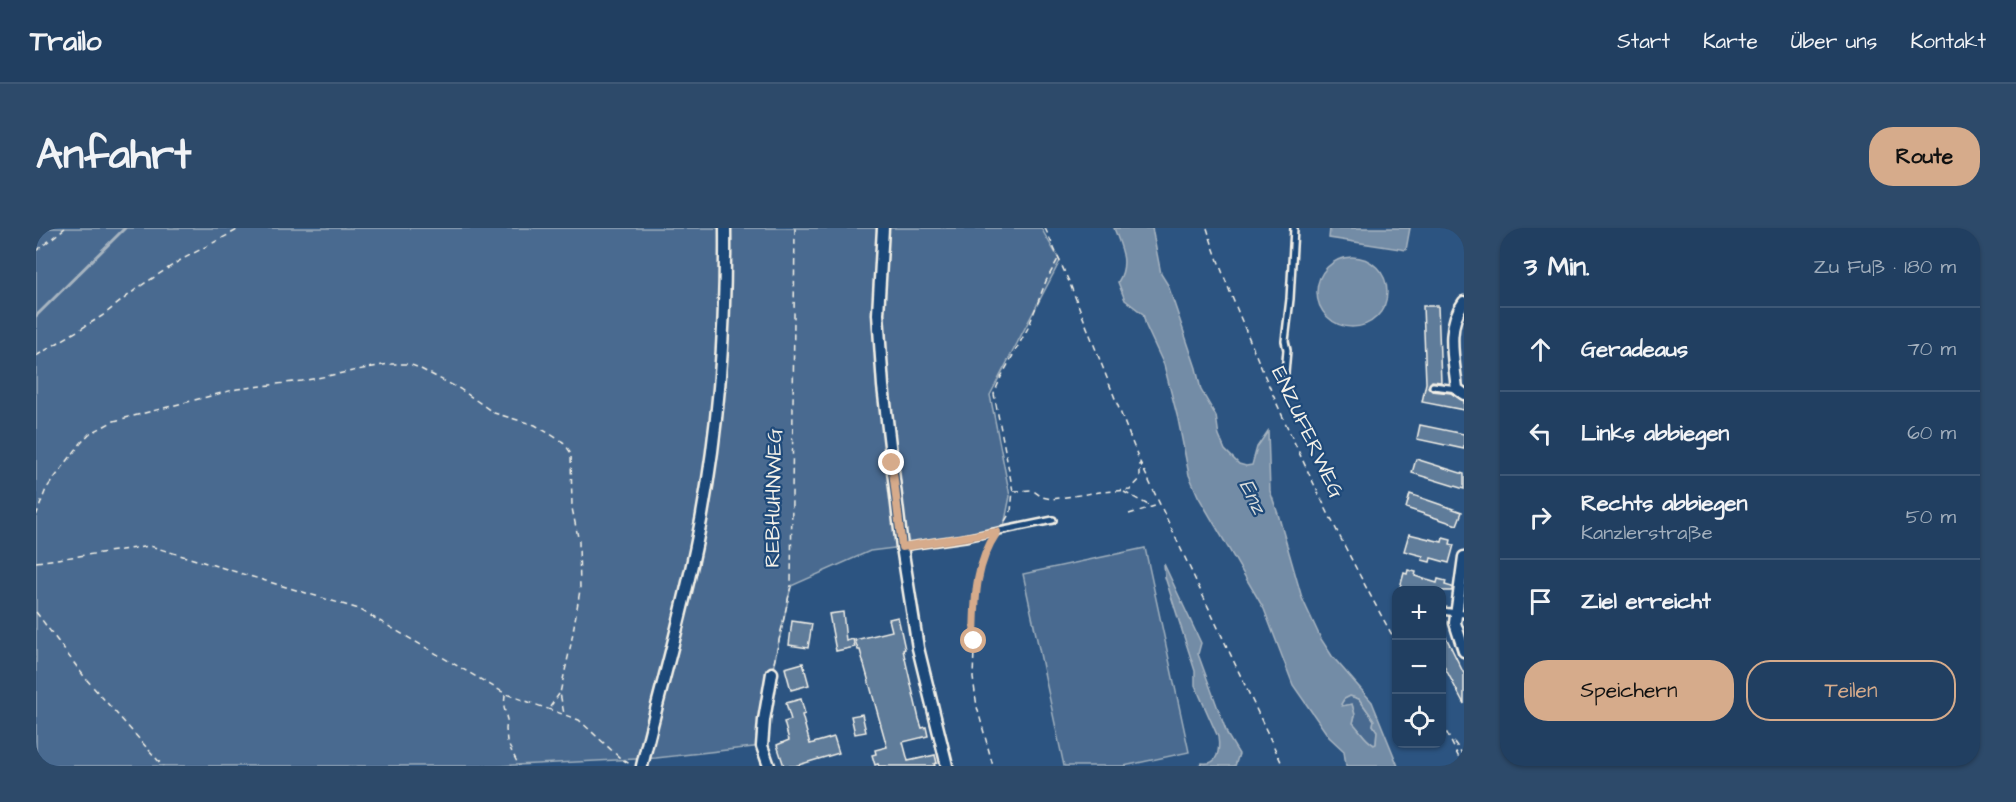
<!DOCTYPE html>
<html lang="de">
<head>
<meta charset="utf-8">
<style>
	body { margin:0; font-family:"Architects Daughter",sans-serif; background:#2d4a6a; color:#f1f3f6 }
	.controls { position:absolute; right:18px; bottom:18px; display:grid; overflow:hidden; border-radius:12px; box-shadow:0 2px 4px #0004 }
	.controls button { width:54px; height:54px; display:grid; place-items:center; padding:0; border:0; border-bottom:2px solid #3e5876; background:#213f61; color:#f1f3f6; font:30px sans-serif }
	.stop { position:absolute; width:18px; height:18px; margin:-14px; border:4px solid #d6ab8b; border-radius:50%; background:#fff }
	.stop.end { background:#d6ab8b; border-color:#fff; box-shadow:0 2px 6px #0008 }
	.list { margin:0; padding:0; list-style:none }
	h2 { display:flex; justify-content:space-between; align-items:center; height:78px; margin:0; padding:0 24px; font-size:26px }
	h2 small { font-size:20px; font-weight:400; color:#a2afbd }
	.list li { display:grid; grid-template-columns:39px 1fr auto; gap:18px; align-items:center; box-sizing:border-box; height:84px; padding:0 24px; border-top:2px solid #3e5876 }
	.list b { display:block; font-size:22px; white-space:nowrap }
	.list p { margin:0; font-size:20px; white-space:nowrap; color:#a2afbd }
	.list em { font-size:20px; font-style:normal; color:#a2afbd }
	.actions { display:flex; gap:12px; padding:18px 24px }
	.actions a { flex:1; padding:14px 0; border:2px solid #d6ab8b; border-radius:24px; text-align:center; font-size:21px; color:#d6ab8b }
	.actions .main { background:#d6ab8b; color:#111 }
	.icon { flex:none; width:33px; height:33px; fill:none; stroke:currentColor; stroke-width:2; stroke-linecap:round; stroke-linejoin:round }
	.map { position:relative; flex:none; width:1428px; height:538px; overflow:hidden; border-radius:24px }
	header { display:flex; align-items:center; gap:36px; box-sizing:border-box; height:84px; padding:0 30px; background:#213f61; border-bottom:2px solid #3e5876 }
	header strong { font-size:28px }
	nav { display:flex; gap:33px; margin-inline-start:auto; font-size:21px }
	.intro { display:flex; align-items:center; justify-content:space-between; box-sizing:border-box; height:144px; padding:0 36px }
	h1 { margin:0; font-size:42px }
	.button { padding:15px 27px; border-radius:24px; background:#d6ab8b; color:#111; font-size:21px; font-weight:700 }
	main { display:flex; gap:36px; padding:0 36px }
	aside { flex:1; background:#213f61; border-radius:24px; box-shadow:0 2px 4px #0004 }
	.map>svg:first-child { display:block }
</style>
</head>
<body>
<header>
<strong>Trailo</strong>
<nav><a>Start</a><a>Karte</a><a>Über uns</a><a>Kontakt</a></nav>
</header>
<div class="intro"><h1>Anfahrt</h1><a class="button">Route</a></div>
<main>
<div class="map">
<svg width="1428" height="538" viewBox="0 0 1428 538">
	<rect width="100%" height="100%" fill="#2c5481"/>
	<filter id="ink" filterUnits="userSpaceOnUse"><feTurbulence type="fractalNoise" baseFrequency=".0167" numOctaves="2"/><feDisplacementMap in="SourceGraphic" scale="12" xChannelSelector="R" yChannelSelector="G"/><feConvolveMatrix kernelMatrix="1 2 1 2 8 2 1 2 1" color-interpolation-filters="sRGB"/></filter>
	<g filter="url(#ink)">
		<!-- green -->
		<g fill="#496b90" stroke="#9eaebc" stroke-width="1.5">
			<path d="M0 0H1005L1024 33 954 167 974 268 968 298 866 319 834 323 755 358 736 445 726 518 620 530 461 538H0Z"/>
			<path d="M1109 320 1153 524 1088 538H1028L987 346Z"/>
			<path d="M1314 468 1323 471 1338 492 1337 497 1341 503 1340 516 1338 517C1328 511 1325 503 1317 495L1319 487 1316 476 1306 478 1305 476 1308 471Z"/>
		</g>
		<!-- water -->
		<g fill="#738ca6" stroke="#a7b4c0" stroke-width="1.5" fill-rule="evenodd">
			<path d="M1078 0H1116L1125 46 1132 57 1160 140 1165 162 1180 188 1183 208 1189 222 1203 236 1210 238 1216 237 1221 219 1232 203 1234 263 1242 286 1266 370 1285 411 1296 428 1336 474 1362 538H1310L1308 523 1293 509 1257 457 1228 381 1162 268 1153 247 1142 191 1128 137 1110 98 1107 86 1089 72 1082 54C1094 35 1085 19 1078 0ZM1314 468 1323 471 1338 492 1337 497 1341 503 1340 516 1338 517C1328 511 1325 503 1317 495L1319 487 1316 476 1306 478 1305 476 1308 471Z"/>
			<path d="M1294 0H1374L1370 22 1293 10Z"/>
			<circle cx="1316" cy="64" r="35"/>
			<path d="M1128 336 1165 415 1162 426 1192 508 1203 526 1199 538H1162L1166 535C1182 538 1184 522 1182 509L1159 457V443L1129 349Z"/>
		</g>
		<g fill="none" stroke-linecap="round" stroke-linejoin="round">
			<!-- stream -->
			<path stroke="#a7b4c0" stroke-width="3" d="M0 88 89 0"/>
		</g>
		<!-- building -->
		<g fill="#5e7b9a" stroke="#f4f1e8" stroke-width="1.5">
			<path d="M1387 78H1402L1405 154 1396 153 1392 159 1396 163 1415 165 1428 173V182L1386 174 1390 155Z"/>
			<path d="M1384 197 1428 206V221L1381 211Z"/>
			<path d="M1380 231 1428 246V261L1376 245Z"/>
			<path d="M1374 266 1426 284 1421 297 1370 280Z"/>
			<path d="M1373 306 1406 314 1407 310 1415 312 1414 316 1418 317 1413 335 1395 330 1394 334 1386 332 1387 328 1368 323Z"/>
			<path d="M1372 342 1380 344 1379 348 1391 352 1401 355 1402 351 1410 353 1409 357 1416 359V363H1363L1368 345 1371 346Z"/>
			<path d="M807 384 810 413 817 411 819 419 800 423 793 386Z"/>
			<path d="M862 389 869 421 867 422 883 491 886 500 890 499 892 508 867 514 872 533 899 527 901 535 898 536 899 538H843L842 536 839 537 836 527 840 526 839 522 851 519 824 422H822L819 412 856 403 853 391Z"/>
			<path d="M756 393 776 396 772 420 753 417Z"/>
			<path d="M1406 401 1428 446V476L1406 434Z"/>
			<path d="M767 435 773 457 755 462 749 440Z"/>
			<path d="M765 471 769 486 766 487 774 516 798 509 803 525 759 538H748L741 517 753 512 748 494 755 492 750 475Z"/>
			<path d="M826 486 830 504 819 506 815 488Z"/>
		</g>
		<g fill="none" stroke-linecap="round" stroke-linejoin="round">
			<!-- lane casing -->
			<g stroke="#f4f1e8" stroke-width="10">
				<g id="lane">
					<path d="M1249 145 1251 122 1249 113 1254 71 1258 0"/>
					<path d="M1397 158 1421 161"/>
					<path d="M866 319 929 310 1017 292"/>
					<path d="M1406 383 1428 386"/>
				</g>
			</g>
			<!-- street casing -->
			<g stroke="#f4f1e8" stroke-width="15">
				<g id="street">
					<path d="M847 0 842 86 847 158 866 319 882 420 911 538"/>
					<path d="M1428 74C1409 99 1418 131 1421 161L1428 166"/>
					<path d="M1428 329 1419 395 1428 423"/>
					<path d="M606 538C624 461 647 386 662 308 682 208 690 102 689 0"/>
					<path d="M733 538 726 518 728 492 736 445"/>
				</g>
			</g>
			<!-- path -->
			<g stroke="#f4f1e8" stroke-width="1.5" stroke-dasharray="6 4.5" stroke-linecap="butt">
				<path d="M1009 0 1034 56 1104 234 1247 538"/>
				<path d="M1171 0C1185 45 1204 88 1222 132 1263 229 1309 323 1360 414"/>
				<path d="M0 23 29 0"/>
				<path d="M0 128 66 88 103 59 143 33 205 0"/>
				<path d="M978 263 996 262 1006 269 1016 271 1064 264 1094 262 1104 251V235"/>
				<path d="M1088 264 1116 279"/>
				<path d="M1093 286 1122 277"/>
				<path d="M0 288 10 261 45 215 53 206 78 193 201 161 266 153 352 136H373L381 139 424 161 458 185 499 197 527 214 535 225 536 280 543 314 544 362 535 416 524 465 528 486"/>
				<path d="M969 293 975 283 977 263 958 166 965 149 992 100 1010 53 1022 31"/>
				<path d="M954 314 944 336 940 365 937 450 941 479 957 538"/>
				<path d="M0 334 114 318 323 381 470 466 543 492 584 530 594 536"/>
				<path d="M0 384 50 451 127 538"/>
				<path d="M738 435 755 358 759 0"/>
				<path d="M469 467 468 479 471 492 470 501 471 514 483 538"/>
				<path d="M514 479 523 466"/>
				<path d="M1406 495 1427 538"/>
				<path d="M1418 514 1428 528"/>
			</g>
			<!-- lane -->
			<use href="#lane" stroke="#1f4a7a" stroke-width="5"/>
			<!-- street -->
			<use href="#street" stroke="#1f4a7a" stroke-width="10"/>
		</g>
	</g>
	<g fill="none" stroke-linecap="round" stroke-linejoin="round" filter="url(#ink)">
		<!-- route -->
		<path stroke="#d6ab8b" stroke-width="8" d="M856 235 866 319 961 304C938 338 939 373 938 413"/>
	</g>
	<g text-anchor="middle" stroke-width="4.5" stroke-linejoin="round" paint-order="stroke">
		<!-- street labels -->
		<g font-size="21" fill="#f4f1e8" stroke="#1f4a7a">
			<text transform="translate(1272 204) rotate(65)" y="7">ENZUFERWEG</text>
			<text transform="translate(737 270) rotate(-89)" y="7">REBHUHNWEG</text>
		</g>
		<!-- water labels -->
		<g font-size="22" font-style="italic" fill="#dadddb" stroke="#1f4a7a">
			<text transform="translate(1218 268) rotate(63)" y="8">Enz</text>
		</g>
	</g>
</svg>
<div class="controls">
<button>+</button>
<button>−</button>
<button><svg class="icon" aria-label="locate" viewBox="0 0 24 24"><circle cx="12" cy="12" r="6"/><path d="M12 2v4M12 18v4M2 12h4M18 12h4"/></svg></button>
</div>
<div class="stop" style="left:938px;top:413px"></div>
<div class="stop end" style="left:856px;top:235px"></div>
</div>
<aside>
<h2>3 Min.<small>Zu Fuß · 180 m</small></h2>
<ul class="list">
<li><svg class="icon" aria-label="ahead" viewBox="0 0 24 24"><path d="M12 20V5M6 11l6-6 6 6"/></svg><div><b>Geradeaus</b></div><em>70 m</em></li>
<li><svg class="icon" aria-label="left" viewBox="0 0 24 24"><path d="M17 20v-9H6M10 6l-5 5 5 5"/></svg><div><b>Links abbiegen</b></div><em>60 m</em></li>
<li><svg class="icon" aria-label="right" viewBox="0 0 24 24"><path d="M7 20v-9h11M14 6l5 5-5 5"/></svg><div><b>Rechts abbiegen</b><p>Kanzlerstraße</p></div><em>50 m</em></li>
<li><svg class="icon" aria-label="arrive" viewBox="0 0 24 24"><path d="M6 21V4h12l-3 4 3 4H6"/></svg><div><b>Ziel erreicht</b></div></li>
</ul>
<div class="actions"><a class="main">Speichern</a><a>Teilen</a></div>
</aside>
</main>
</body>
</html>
